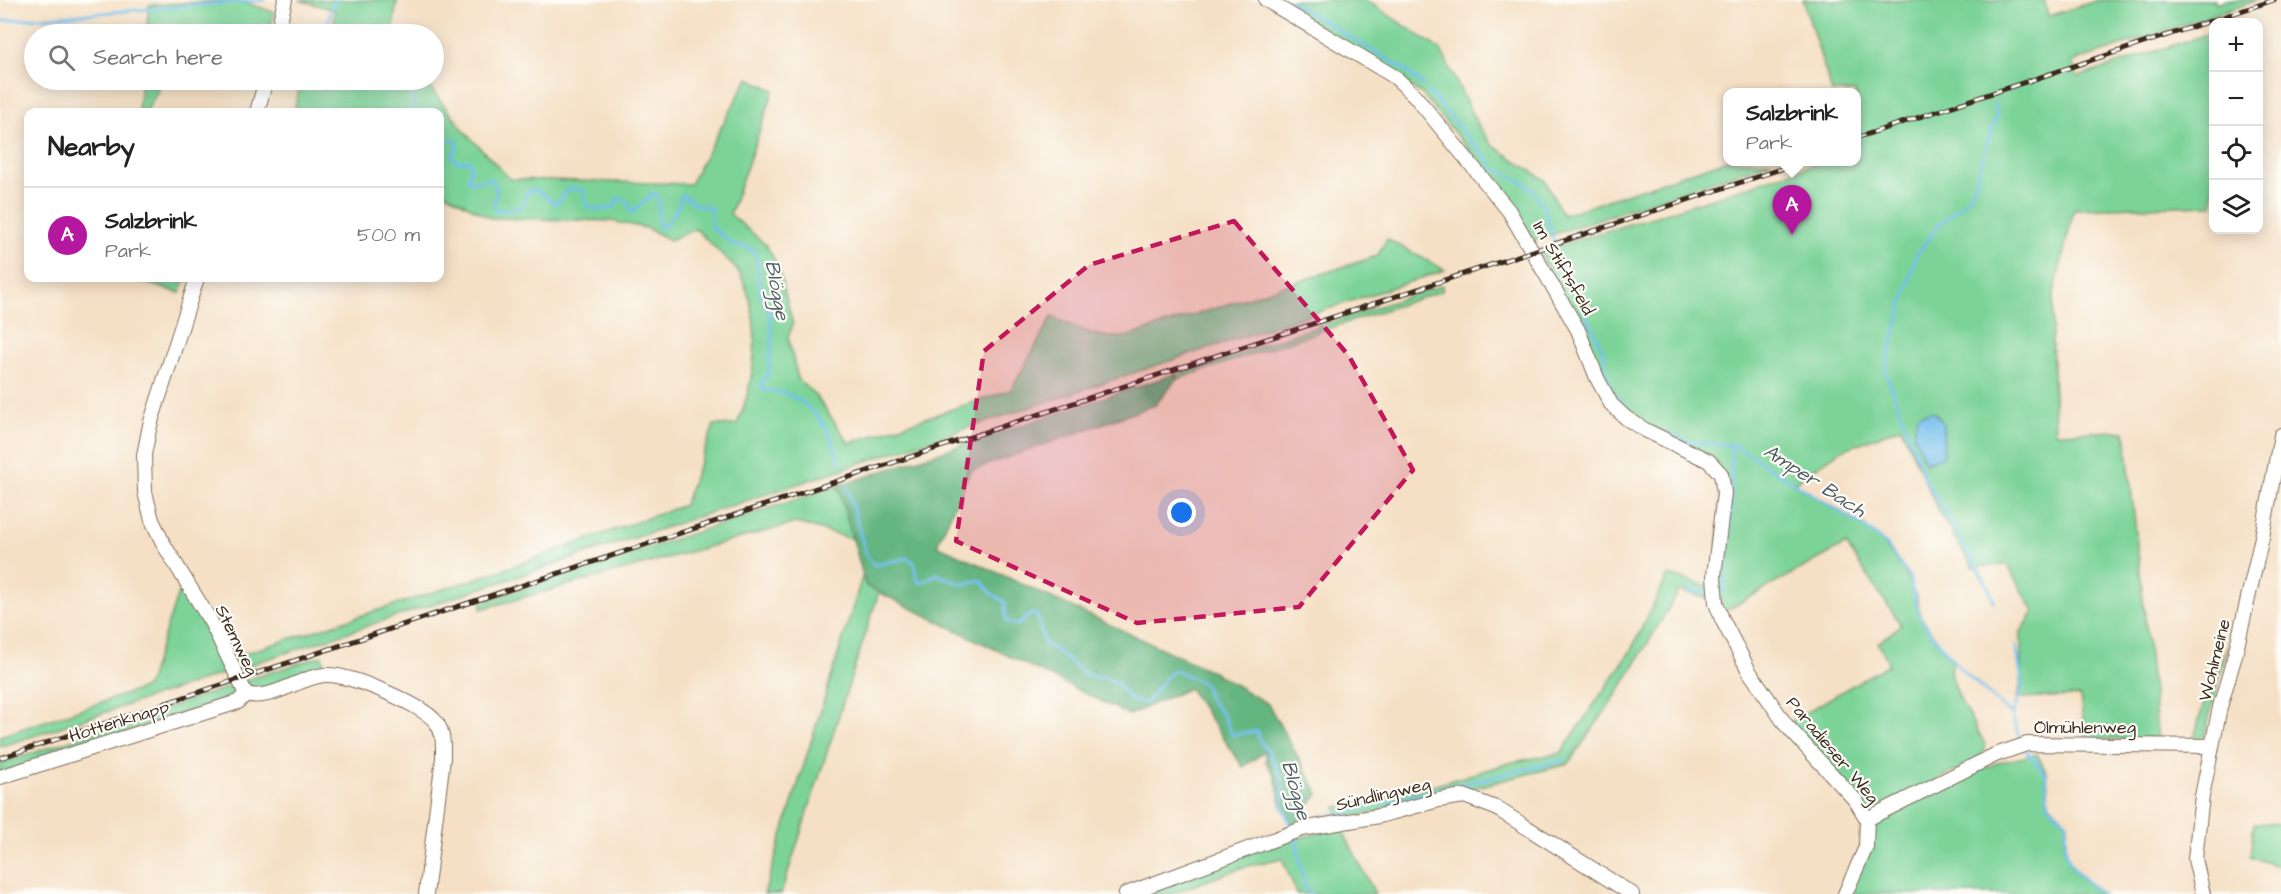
<!DOCTYPE html>
<html lang="en">
<head>
<meta charset="utf-8">
<style>
	body { margin:0; font-family:"Architects Daughter",sans-serif; background:#f2f2f2; color:#222 }
	.controls { position:absolute; right:18px; top:18px; display:grid; overflow:hidden; border-radius:12px; box-shadow:0 3px 15px #0003 }
	.controls button { width:54px; height:54px; display:grid; place-items:center; padding:0; border:0; border-bottom:2px solid #e0e0e0; background:#fff; color:#222; font:30px sans-serif }
	.you { position:absolute; left:1182px; top:513px; width:21px; height:21px; margin:-15px; border:4px solid #fff; border-radius:50%; background:#1a73e8; box-shadow:0 0 0 9px #1a73e833 }
	.badge { display:grid; place-items:center; width:39px; height:39px; border-radius:50%; background:#b5179e; color:#fff; font-size:20px; font-weight:700 }
	.pin { position:absolute; translate:-50% -50px; filter:drop-shadow(0 2px 3px #0008) }
	.pin::after { content:''; position:absolute; top:32px; width:21px; height:18px; background:inherit; clip-path:polygon(0 0,100% 0,50% 100%) }
	.popup { position:absolute; left:1723px; top:88px; width:138px; height:78px; box-sizing:border-box; display:grid; place-content:center; border-radius:12px; background:#fff; filter:drop-shadow(0 2px 4px #0005); font-size:20px; white-space:nowrap; color:#767676 }
	.popup b { font-size:22px; color:#222 }
	.popup::after { content:''; position:absolute; left:50%; top:100%; margin-left:-12px; border:12px solid transparent; border-top-color:#fff }
	.list { margin:0; padding:0; list-style:none }
	h2 { display:flex; justify-content:space-between; align-items:center; height:78px; margin:0; padding:0 24px; font-size:26px }
	h2 small { font-size:20px; font-weight:400; color:#767676 }
	.list li { display:grid; grid-template-columns:39px 1fr auto; gap:18px; align-items:center; box-sizing:border-box; height:96px; padding:0 24px; border-top:2px solid #e0e0e0 }
	.list b { display:block; font-size:22px; white-space:nowrap }
	.list p { margin:0; font-size:20px; white-space:nowrap; color:#767676 }
	.list em { font-size:20px; font-style:normal; color:#767676 }
	.icon { flex:none; width:33px; height:33px; fill:none; stroke:currentColor; stroke-width:2; stroke-linecap:round; stroke-linejoin:round }
	.map { position:relative; flex:none; width:2281px; height:894px; overflow:hidden }
	.search { position:absolute; background:#fff; box-shadow:0 3px 15px #0003; left:24px; top:24px; width:420px; height:66px; display:flex; align-items:center; gap:15px; box-sizing:border-box; padding:0 21px; border-radius:33px; color:#767676; font-size:22px }
	.panel { position:absolute; background:#fff; box-shadow:0 3px 15px #0003; left:24px; top:108px; width:420px; height:174px; border-radius:12px }
	.map>svg:first-child { display:block }
</style>
</head>
<body>
<div class="map">
<svg width="2281" height="894" viewBox="0 0 2281 894">
	<rect width="100%" height="100%" fill="#fdfcf7"/>
	<filter id="ink" filterUnits="userSpaceOnUse"><feTurbulence type="fractalNoise" baseFrequency=".0167" numOctaves="2"/><feDisplacementMap in="SourceGraphic" scale="12" xChannelSelector="R" yChannelSelector="G"/><feConvolveMatrix kernelMatrix="1 2 1 2 8 2 1 2 1" color-interpolation-filters="sRGB"/></filter>
	<filter id="wash" filterUnits="userSpaceOnUse"><feTurbulence type="fractalNoise" baseFrequency=".008" numOctaves="4" result="noise"/><feDisplacementMap in="SourceGraphic" scale="24" xChannelSelector="R" yChannelSelector="G"/><feGaussianBlur stdDeviation="1.35" result="paint"/><feColorMatrix in="noise" values="0 0 0 0 0 0 0 0 0 0 0 0 0 0 0 0 0 1.4 0 .05"/><feComposite in="paint" operator="in"/></filter>
	<g filter="url(#wash)">
		<rect width="100%" height="100%" fill="#f5e0c5"/>
		<!-- green -->
		<g fill="#7cd398" stroke="#5c7e5b" stroke-width="1.5">
			<path d="M237 0 274 12 269 34H146L149 5Z"/>
			<path d="M299 0H397L393 29 395 34H333L335 10Z"/>
			<path d="M1278 0H1366L1441 50 1476 122 1492 145 1545 180 1563 215 1727 160 1771 162 1533 241 1485 169 1422 94Z"/>
			<path d="M1803 0H2044L2048 16 2099 0H2215L2216 3 2225 0H2259L2072 62 2078 77 2213 32V205L2074 209 2054 293 2052 335 2055 433 2125 431 2158 739H2085L2080 696 2016 698 2021 684V632L2034 612 2007 565 1973 567 1938 511 1901 427 1840 451 1794 483 1865 526 1885 545 1903 569 1916 596 1921 617 1953 662 1950 672 1960 700 1985 744V751L1978 759 1868 816 1788 723 1889 664 1878 643 1901 625 1846 544 1721 613 1717 575 1722 473 1624 417 1539 251 1663 214 1822 162H1856V92H1832Z"/>
			<path d="M748 78 774 90 730 214 766 245 778 266 793 324 788 337 798 379 816 396 849 443 1011 390 1052 317C1078 329 1097 339 1126 337L1377 256 1387 239 1445 270 237 669 233 657 499 571 684 505 714 425H737C756 379 763 323 741 276 737 266 706 241 696 229L670 240 646 228 611 221 490 218 440 190V112H294L301 80H424L465 132 510 179 690 184Z"/>
			<path d="M141 80H164L146 112H138Z"/>
			<path d="M129 278H186L180 293Z"/>
			<path d="M1443 285 1442 291 1177 379 1175 374Z"/>
			<path d="M838 486 853 539 796 523 481 609 482 602Z"/>
			<path d="M863 574 866 586 879 592 781 894H764Z"/>
			<path d="M1668 575 1714 588 1713 600 1679 591 1617 694 1568 764 1340 821 1336 807 1426 788 1513 762 1561 753 1630 652Z"/>
			<path d="M181 584 209 627 228 672 0 747V736L147 687Z"/>
			<path d="M2228 645 2204 737 2194 738 2207 692Z"/>
			<path d="M322 656 326 669 275 687 250 690 242 681Z"/>
			<path d="M234 685 235 696 0 774V764Z"/>
			<path d="M2037 754 2047 774 2049 803 2068 823C2060 861 2074 871 2102 894H1847L1869 819 1997 763Z"/>
			<path d="M2254 823 2281 824V867L2250 857Z"/>
			<path d="M1341 827 1375 894H1297L1282 858 1244 867 1171 894H1133L1245 852Z"/>
		</g>
		<!-- forest -->
		<path fill="#65b580" stroke="#50704f" stroke-width="1.5" d="M1175 374 1177 379 1155 405 970 471 937 545 1215 673 1268 704 1319 794 1304 811 1293 831 1289 817 1282 807 1275 776 1266 762V751L1243 767 1189 688 1129 715 866 586 838 486Z"/>
		<!-- water -->
		<path fill="#73c0ed" stroke="#577586" stroke-width="1.5" d="M1934 412 1943 423 1944 456 1925 463 1914 435 1917 417 1923 413Z"/>
		<g fill="none" stroke-linecap="round" stroke-linejoin="round">
			<!-- stream -->
			<g stroke="#73c0ed" stroke-width="3">
				<path d="M337 0 332 5 328 24 338 34"/>
				<path d="M1288 0 1404 69 1423 85"/>
				<path d="M0 21 264 0"/>
				<path d="M405 80 415 104 413 112"/>
				<path d="M1429 92 1493 167 1529 186 1544 207 1558 255 1579 301"/>
				<path d="M425 112H432"/>
				<path d="M440 115 442 122 440 132"/>
				<path d="M440 142 452 139 457 141 458 145 452 156 457 162 469 160 471 168 468 179 470 182 491 179C498 188 498 194 493 203L497 211 521 208 527 192 535 189 556 204 570 188 584 190 586 206 601 210 614 207 617 198 628 202 631 213 654 193 658 195 659 227H665L680 203V197L683 195 696 205 711 208V227L735 246 748 247 756 254 761 295 769 309 772 336 768 376 762 381 761 385 764 390C805 391 830 425 839 462"/>
				<path d="M1585 312 1604 354 1606 375 1612 392 1635 417"/>
				<path d="M1664 432 1689 442 1734 445 1864 527 1887 545 1909 576 1919 615 1934 637 1964 672 2012 715"/>
				<path d="M847 487 867 557 875 565 908 558 914 562 917 580 921 583 936 574 961 584 981 580 992 594 1005 602 1006 621 1018 625 1032 613 1036 614 1045 645 1053 648 1087 675 1106 678 1117 683 1130 700 1146 703 1166 677 1175 670 1205 684 1208 697 1223 715 1232 735 1257 731 1260 742 1268 750 1282 779 1283 808 1293 829"/>
				<path d="M1686 590 1709 594"/>
				<path d="M1720 591 1724 590 1731 515V445"/>
				<path d="M1994 602 1989 588 1924 477 1885 370 1916 256 1939 225 1971 196 1997 114 1994 104"/>
				<path d="M2016 646 2023 686 2012 715 2021 742"/>
				<path d="M2026 750 2046 775 2048 804 2067 823C2060 861 2073 872 2102 894"/>
				<path d="M1317 819 1563 760"/>
				<path d="M1295 835 1305 887 1311 894"/>
			</g>
		</g>
	</g>
	<g filter="url(#ink)">
		<g fill="none" stroke-linecap="round" stroke-linejoin="round">
			<!-- minor casing -->
			<g stroke="#7c6a58" stroke-width="16">
				<g id="minor">
					<path d="M1266 0 1395 77 1415 96 1509 211 1578 330 1597 378 1611 404 1626 418 1645 430 1709 461 1721 474 1724 493 1714 576 1716 603 1722 619 1749 671 1786 725 1856 801 1867 819 1866 847 1845 894"/>
					<path d="M277 34 285 0"/>
					<path d="M257 112 266 80"/>
					<path d="M197 278 150 425 144 455 145 492 152 520 164 545 211 622 246 694C272 702 300 676 326 675 348 673 423 705 436 722 444 733 443 745 443 758L426 894"/>
					<path d="M0 777 238 702 246 694"/>
					<path d="M1867 819 1995 755 2027 744 2212 746"/>
					<path d="M1126 894 1302 829 1379 816 1439 800 1464 796 1496 808 1632 894"/>
					<path d="M2203 894 2195 859 2202 796 2220 707 2235 655 2262 537 2281 435"/>
				</g>
			</g>
			<!-- minor -->
			<use href="#minor" stroke="#fff" stroke-width="14"/>
			<!-- rail casing -->
			<g stroke="#3b2a1e" stroke-width="5">
				<g id="rail">
					<path d="M1856 138 2274 0"/>
					<path d="M0 758 1802 162"/>
				</g>
			</g>
			<!-- rail -->
			<use href="#rail" stroke="#fdfcf7" stroke-width="3" stroke-dasharray="9" stroke-linecap="butt"/>
		</g>
	</g>
	<!-- marked area -->
	<path fill="#c2185b" fill-opacity="0.2" stroke="#c2185b" stroke-width="4.5" stroke-dasharray="12 8" stroke-linejoin="round" d="M1234 221 1349 356 1413 470 1299 607 1137 623 956 541 984 351 1089 265Z"/>
	<g text-anchor="middle" stroke-width="4.5" stroke-linejoin="round" paint-order="stroke">
		<!-- street labels -->
		<g font-size="18" fill="#3b2a1e" stroke="#fdfcf7">
			<text transform="translate(1564 268) rotate(60)" y="6">Im Stiftsfeld</text>
			<text transform="translate(237 640) rotate(64)" y="6">Stemweg</text>
			<text transform="translate(2214 660) rotate(-76)" y="6">Wohlmeine</text>
			<text transform="translate(119 721) rotate(-17)" y="6">Hottenknapp</text>
			<text x="2085" y="733">Ölmühlenweg</text>
			<text transform="translate(1833 750) rotate(50)" y="6">Paradieser Weg</text>
			<text transform="translate(1383 794) rotate(-13)" y="6">Sündlingweg</text>
		</g>
		<!-- water labels -->
		<g font-size="20" font-style="italic" fill="#4f5e66" stroke="#fdfcf7">
			<text transform="translate(778 290) rotate(79)" y="7">Blögge</text>
			<text transform="translate(1815 480) rotate(33)" y="7">Amper Bach</text>
			<text transform="translate(1297 790) rotate(74)" y="7">Blögge</text>
		</g>
	</g>
</svg>
<div class="controls">
<button>+</button>
<button>−</button>
<button><svg class="icon" aria-label="locate" viewBox="0 0 24 24"><circle cx="12" cy="12" r="6"/><path d="M12 2v4M12 18v4M2 12h4M18 12h4"/></svg></button>
<button><svg class="icon" aria-label="layers" viewBox="0 0 24 24"><path d="M12 4l9 5-9 5-9-5zM3 14l9 5 9-5"/></svg></button>
</div>
<div class="you"></div>
<div class="pin badge" style="left:1792px;top:235px">A</div>
<div class="popup"><b>Salzbrink</b>Park</div>
<div class="search"><svg class="icon" aria-label="search" viewBox="0 0 24 24"><circle cx="10" cy="10" r="6"/><path d="M15 15l6 6"/></svg>Search here</div>
<section class="panel">
<h2>Nearby<small></small></h2>
<ul class="list">
<li><span class="badge">A</span><div><b>Salzbrink</b><p>Park</p></div><em>500 m</em></li>
</ul>
</section>
</div>
</body>
</html>
